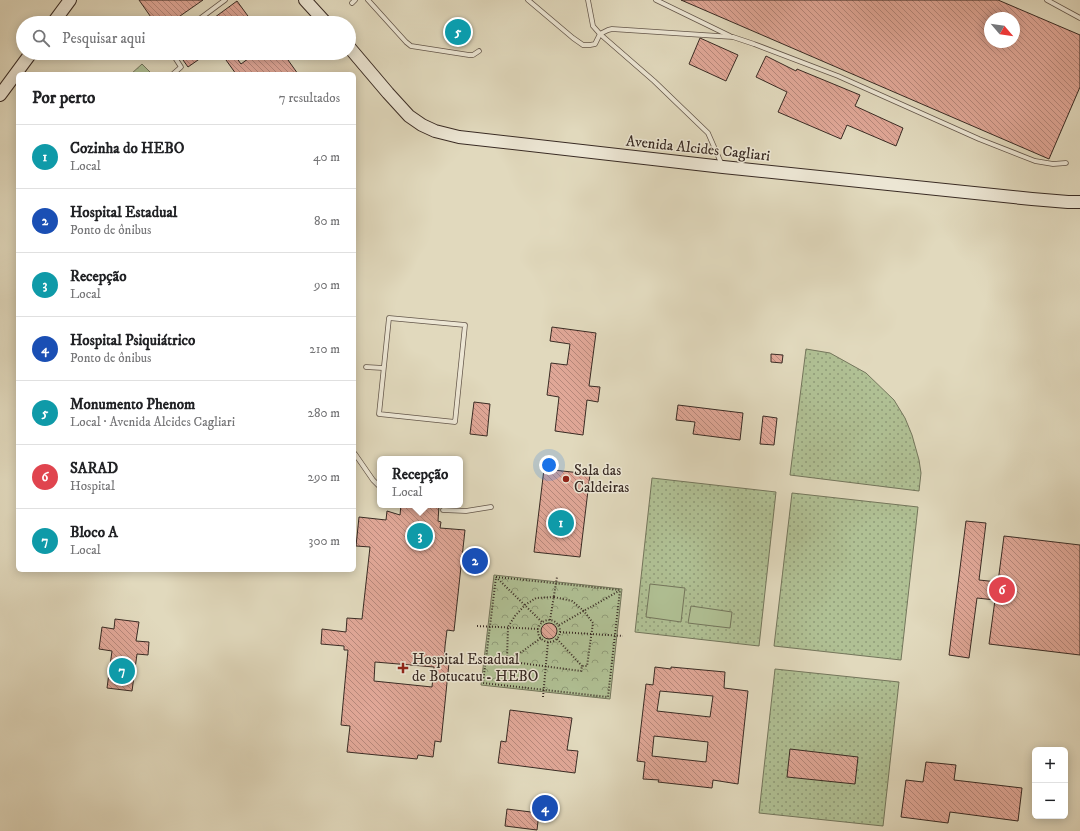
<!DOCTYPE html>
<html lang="pt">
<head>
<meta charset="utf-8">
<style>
	body { margin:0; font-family:"IM FELL DW Pica",serif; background:#f2f2f2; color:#202124 }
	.controls { position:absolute; right:12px; bottom:12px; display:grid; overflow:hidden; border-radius:6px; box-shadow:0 2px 10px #0003 }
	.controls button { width:36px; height:36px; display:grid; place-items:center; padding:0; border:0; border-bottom:1px solid #e0e0e0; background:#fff; color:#202124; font:20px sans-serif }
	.compass { position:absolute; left:984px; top:12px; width:36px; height:36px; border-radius:50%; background:#fff; box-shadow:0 2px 10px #0003; rotate:119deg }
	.you { position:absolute; left:549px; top:465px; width:14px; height:14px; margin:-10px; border:3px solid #fff; border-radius:50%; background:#1a73e8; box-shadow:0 0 0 6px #1a73e833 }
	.badge { display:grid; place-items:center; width:26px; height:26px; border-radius:50%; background:#0f766e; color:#fff; font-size:13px; font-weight:700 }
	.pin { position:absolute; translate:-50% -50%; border:2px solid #fff; box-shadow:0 1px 4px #0006 }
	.popup { position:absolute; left:377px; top:456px; width:86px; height:52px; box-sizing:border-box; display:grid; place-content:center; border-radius:6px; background:#fff; filter:drop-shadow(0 1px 3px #0005); font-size:13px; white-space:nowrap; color:#757577 }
	.popup b { font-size:15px; color:#202124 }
	.popup::after { content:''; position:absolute; left:50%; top:100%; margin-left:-8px; border:8px solid transparent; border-top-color:#fff }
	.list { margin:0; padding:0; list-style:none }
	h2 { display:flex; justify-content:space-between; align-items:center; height:52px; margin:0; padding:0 16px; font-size:17px }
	h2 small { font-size:13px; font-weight:400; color:#757577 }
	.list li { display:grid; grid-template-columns:26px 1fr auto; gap:12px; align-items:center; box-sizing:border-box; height:64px; padding:0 16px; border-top:1px solid #e0e0e0 }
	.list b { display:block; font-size:15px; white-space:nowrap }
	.list p { margin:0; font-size:13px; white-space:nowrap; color:#757577 }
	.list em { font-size:13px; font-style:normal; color:#757577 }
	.icon { flex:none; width:22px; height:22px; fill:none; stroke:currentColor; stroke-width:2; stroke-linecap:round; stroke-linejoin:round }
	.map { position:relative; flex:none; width:1080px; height:831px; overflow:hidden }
	.search { position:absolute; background:#fff; box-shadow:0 2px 10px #0003; left:16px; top:16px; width:340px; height:44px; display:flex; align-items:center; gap:10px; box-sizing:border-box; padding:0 14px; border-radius:22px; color:#757577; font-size:15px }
	.panel { position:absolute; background:#fff; box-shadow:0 2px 10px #0003; left:16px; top:72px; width:340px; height:500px; border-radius:6px }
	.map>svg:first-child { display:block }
</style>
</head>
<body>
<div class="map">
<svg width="1080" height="831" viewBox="0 0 1080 831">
	<defs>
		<pattern id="grass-dots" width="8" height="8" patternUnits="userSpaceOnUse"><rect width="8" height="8" fill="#b0c094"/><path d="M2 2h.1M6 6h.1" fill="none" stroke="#909c79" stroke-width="1.8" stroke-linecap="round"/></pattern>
		<pattern id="forest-crowns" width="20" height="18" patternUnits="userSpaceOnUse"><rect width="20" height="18" fill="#b0c094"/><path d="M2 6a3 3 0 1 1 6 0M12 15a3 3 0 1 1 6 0" fill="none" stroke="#909c79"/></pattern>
		<pattern id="building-back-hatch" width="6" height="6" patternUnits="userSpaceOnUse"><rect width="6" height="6" fill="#e0a797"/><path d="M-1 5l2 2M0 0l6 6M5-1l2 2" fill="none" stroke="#b7887b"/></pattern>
	</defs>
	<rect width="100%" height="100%" fill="#e1d9bd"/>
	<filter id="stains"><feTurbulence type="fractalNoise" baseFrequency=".005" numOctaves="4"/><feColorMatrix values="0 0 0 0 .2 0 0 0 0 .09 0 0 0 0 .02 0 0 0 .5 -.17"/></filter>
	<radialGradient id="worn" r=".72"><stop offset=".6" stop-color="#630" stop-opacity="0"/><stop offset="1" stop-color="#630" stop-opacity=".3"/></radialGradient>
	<!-- grass -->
	<g fill="url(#grass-dots)" stroke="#74765c">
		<path d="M806 349 830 353 866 373 894 400 905 418 912 435 919 460 921 473 919 491 790 475Z"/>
		<path d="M652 478 776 492 759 646 635 632Z"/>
		<path d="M792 493 918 507 901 660 774 646Z"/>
		<path d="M775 669 899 682 883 826 759 813Z"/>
	</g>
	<!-- forest -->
	<g fill="url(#forest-crowns)" stroke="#74765c">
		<path d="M142 64 152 74H131Z"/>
		<path d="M494 575 622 589 610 699 481 685Z"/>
	</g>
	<!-- garden -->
	<g fill="#b0c094" stroke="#74765c">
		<path d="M650 584 685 588 681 622 646 617Z"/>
		<path d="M691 606 732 612 730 628 688 623Z"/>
	</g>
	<!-- building -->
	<g fill="url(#building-back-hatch)" stroke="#392b24" fill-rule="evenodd">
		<path d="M139 0H203L170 23H155Z"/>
		<path d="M681 0H998L1080 35V87L1049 159ZM990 18H1014V42H990Z"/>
		<path d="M237 1 253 23H207Z"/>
		<path d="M700 38 738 55 726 81 689 64Z"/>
		<path d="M178 53H208L188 67Z"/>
		<path d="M221 53H233L241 64 256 53H283L298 74H236Z"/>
		<path d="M766 56 796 71 797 69 860 95 855 106 903 128 896 146 847 125 841 139 778 112 787 92 756 77Z"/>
		<path d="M552 327 596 333 589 386 600 387 598 402 587 400 583 435 555 431 559 397 547 395 551 363 567 365 570 344 550 341Z"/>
		<path d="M771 354 783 355 782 363 771 362Z"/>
		<path d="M474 402 490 404 487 436 470 434Z"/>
		<path d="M678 405 743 413 740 440 693 434 695 422 676 420Z"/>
		<path d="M763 416 777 418 774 445 760 444Z"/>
		<path d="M544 469 590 474 580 557 534 552Z"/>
		<path d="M401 505H439L438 521 441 522 440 528 465 530 454 631 447 630 445 646 444 662 449 663 441 742 435 741 433 757 418 755 417 759 347 752 350 726 341 725 348 650H344V646L321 644 322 629 346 632 347 618 362 619 370 547 356 546 359 517 386 520 387 511 400 515ZM375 662 434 667 432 687 374 681Z"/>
		<path d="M966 521 986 523 979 580 998 582 1004 536 1080 545V655L989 644 995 600 977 598 969 658 949 655Z"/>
		<path d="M115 619 139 622 136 641 149 642 148 655 137 654 132 691 107 688 112 651 99 649 102 627 114 629Z"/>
		<circle cx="549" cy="631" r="8"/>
		<path d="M655 667 671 669V667L725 672 724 688 748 691 738 784 713 780 712 788 658 782 659 780 643 779 645 762 637 761 646 684 653 685ZM660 691 713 696 710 717 657 711ZM654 736 708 742 706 762 652 756Z"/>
		<path d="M510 710 572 718 567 750 578 751 575 773 498 763 501 741 506 742Z"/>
		<path d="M790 749 858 757 855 784 787 777Z"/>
		<path d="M926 762 956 765 954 780 1022 788 1018 821 950 812 948 823 901 817 906 780 923 782Z"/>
		<path d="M507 809 539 813 537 830 505 826Z"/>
	</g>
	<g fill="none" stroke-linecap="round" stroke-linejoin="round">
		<!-- lane casing -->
		<g stroke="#63564a" stroke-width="5.5">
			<g id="lane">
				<path d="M368 0 406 42 411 46 469 55H473L479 51"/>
				<path d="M528 0 573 38 583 45H590L595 44 600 34 608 30 612 29 733 37 754 44 838 76 979 139 1035 161 1053 164 1066 163"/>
				<path d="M588 0 593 26 600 34 654 81 708 133 722 165"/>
				<path d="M656 0 730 36"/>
				<path d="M1047 0 1080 18"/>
				<path d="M352 3 355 0"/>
				<path d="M194 23 225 0"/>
				<path d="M172 53 181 67 173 74"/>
				<path d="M389 318 465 325 455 422 379 414Z"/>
				<path d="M366 367 383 368"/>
				<path d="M355 454 373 480 380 487"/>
				<path d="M443 510 466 511 491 507"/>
			</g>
		</g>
		<!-- secondary casing -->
		<g stroke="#392b24" stroke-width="14">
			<g id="secondary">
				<path d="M305 0 326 23"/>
				<path d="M53 23 70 0"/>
				<path d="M349 47 388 93 409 116 422 125 435 131 459 137 723 167 1032 199 1068 202H1080"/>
				<path d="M0 95 31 53"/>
			</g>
		</g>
		<!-- path -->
		<g stroke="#392b24" stroke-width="2" stroke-dasharray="1 2" stroke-linecap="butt">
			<path d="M496 577 620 590 608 697 483 683Z"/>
			<path d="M496 577 543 623"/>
			<path d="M554 597 572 601 584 611 593 623 587 666H582L581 671 513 662V658H507L508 627 515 616 525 605 536 598Z"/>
			<path d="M550 620 557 577"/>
			<circle cx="549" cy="631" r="11"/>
			<path d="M559 625 619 591"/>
			<path d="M477 626 539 629"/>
			<path d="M560 632 623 636"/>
			<path d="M557 639 582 666"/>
			<path d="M513 658 541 638"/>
			<path d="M543 697 548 642"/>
		</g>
		<!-- lane -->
		<use href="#lane" stroke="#ece6d4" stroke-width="4"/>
		<!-- secondary -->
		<use href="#secondary" stroke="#ece6d4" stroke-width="12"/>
	</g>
	<!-- markers -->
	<g fill="#8f2418" stroke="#ece6d4" stroke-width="1.5">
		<circle cx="566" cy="479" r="4"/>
		<path d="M401 662h4v4h4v4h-4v4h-4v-4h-4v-4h4z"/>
	</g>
	<g text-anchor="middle" stroke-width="3" stroke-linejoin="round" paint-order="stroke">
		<!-- street labels -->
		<g font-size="15" fill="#392b24" stroke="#ece6d4">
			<text transform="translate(698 148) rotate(6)" y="5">Avenida Alcides Cagliari</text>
		</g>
		<!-- poi labels -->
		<g font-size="15" fill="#392b24" stroke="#ece6d4" text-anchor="start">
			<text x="574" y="475">Sala das<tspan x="574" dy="17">Caldeiras</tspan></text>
			<text x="412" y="664">Hospital Estadual<tspan x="412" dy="17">de Botucatu - HEBO</tspan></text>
		</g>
	</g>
	<rect width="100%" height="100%" filter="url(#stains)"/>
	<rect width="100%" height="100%" fill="url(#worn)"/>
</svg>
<div class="controls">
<button>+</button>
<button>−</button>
</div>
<svg class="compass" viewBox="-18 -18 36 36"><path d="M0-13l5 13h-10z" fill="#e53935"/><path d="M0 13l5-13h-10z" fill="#757577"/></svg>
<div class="you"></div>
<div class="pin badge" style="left:561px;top:523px;background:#0f9aa8">1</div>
<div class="pin badge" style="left:475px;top:561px;background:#1a4fb4">2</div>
<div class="pin badge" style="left:420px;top:536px;background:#0f9aa8">3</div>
<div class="popup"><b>Recepção</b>Local</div>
<div class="pin badge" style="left:545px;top:808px;background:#1a4fb4">4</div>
<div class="pin badge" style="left:458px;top:32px;background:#0f9aa8">5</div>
<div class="pin badge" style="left:1002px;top:590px;background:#e0444e">6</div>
<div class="pin badge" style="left:122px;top:671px;background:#0f9aa8">7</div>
<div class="search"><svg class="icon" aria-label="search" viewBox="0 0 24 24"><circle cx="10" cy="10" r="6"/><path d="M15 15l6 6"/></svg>Pesquisar aqui</div>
<section class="panel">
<h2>Por perto<small>7 resultados</small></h2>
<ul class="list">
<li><span class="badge" style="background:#0f9aa8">1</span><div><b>Cozinha do HEBO</b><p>Local</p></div><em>40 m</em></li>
<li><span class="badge" style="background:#1a4fb4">2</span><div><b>Hospital Estadual</b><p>Ponto de ônibus</p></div><em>80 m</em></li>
<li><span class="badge" style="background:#0f9aa8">3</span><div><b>Recepção</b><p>Local</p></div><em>90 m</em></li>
<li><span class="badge" style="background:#1a4fb4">4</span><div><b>Hospital Psiquiátrico</b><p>Ponto de ônibus</p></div><em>210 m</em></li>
<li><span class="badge" style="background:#0f9aa8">5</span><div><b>Monumento Phenom</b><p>Local · Avenida Alcides Cagliari</p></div><em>280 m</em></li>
<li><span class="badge" style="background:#e0444e">6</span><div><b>SARAD</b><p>Hospital</p></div><em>290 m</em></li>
<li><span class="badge" style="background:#0f9aa8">7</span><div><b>Bloco A</b><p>Local</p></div><em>300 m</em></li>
</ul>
</section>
</div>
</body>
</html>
